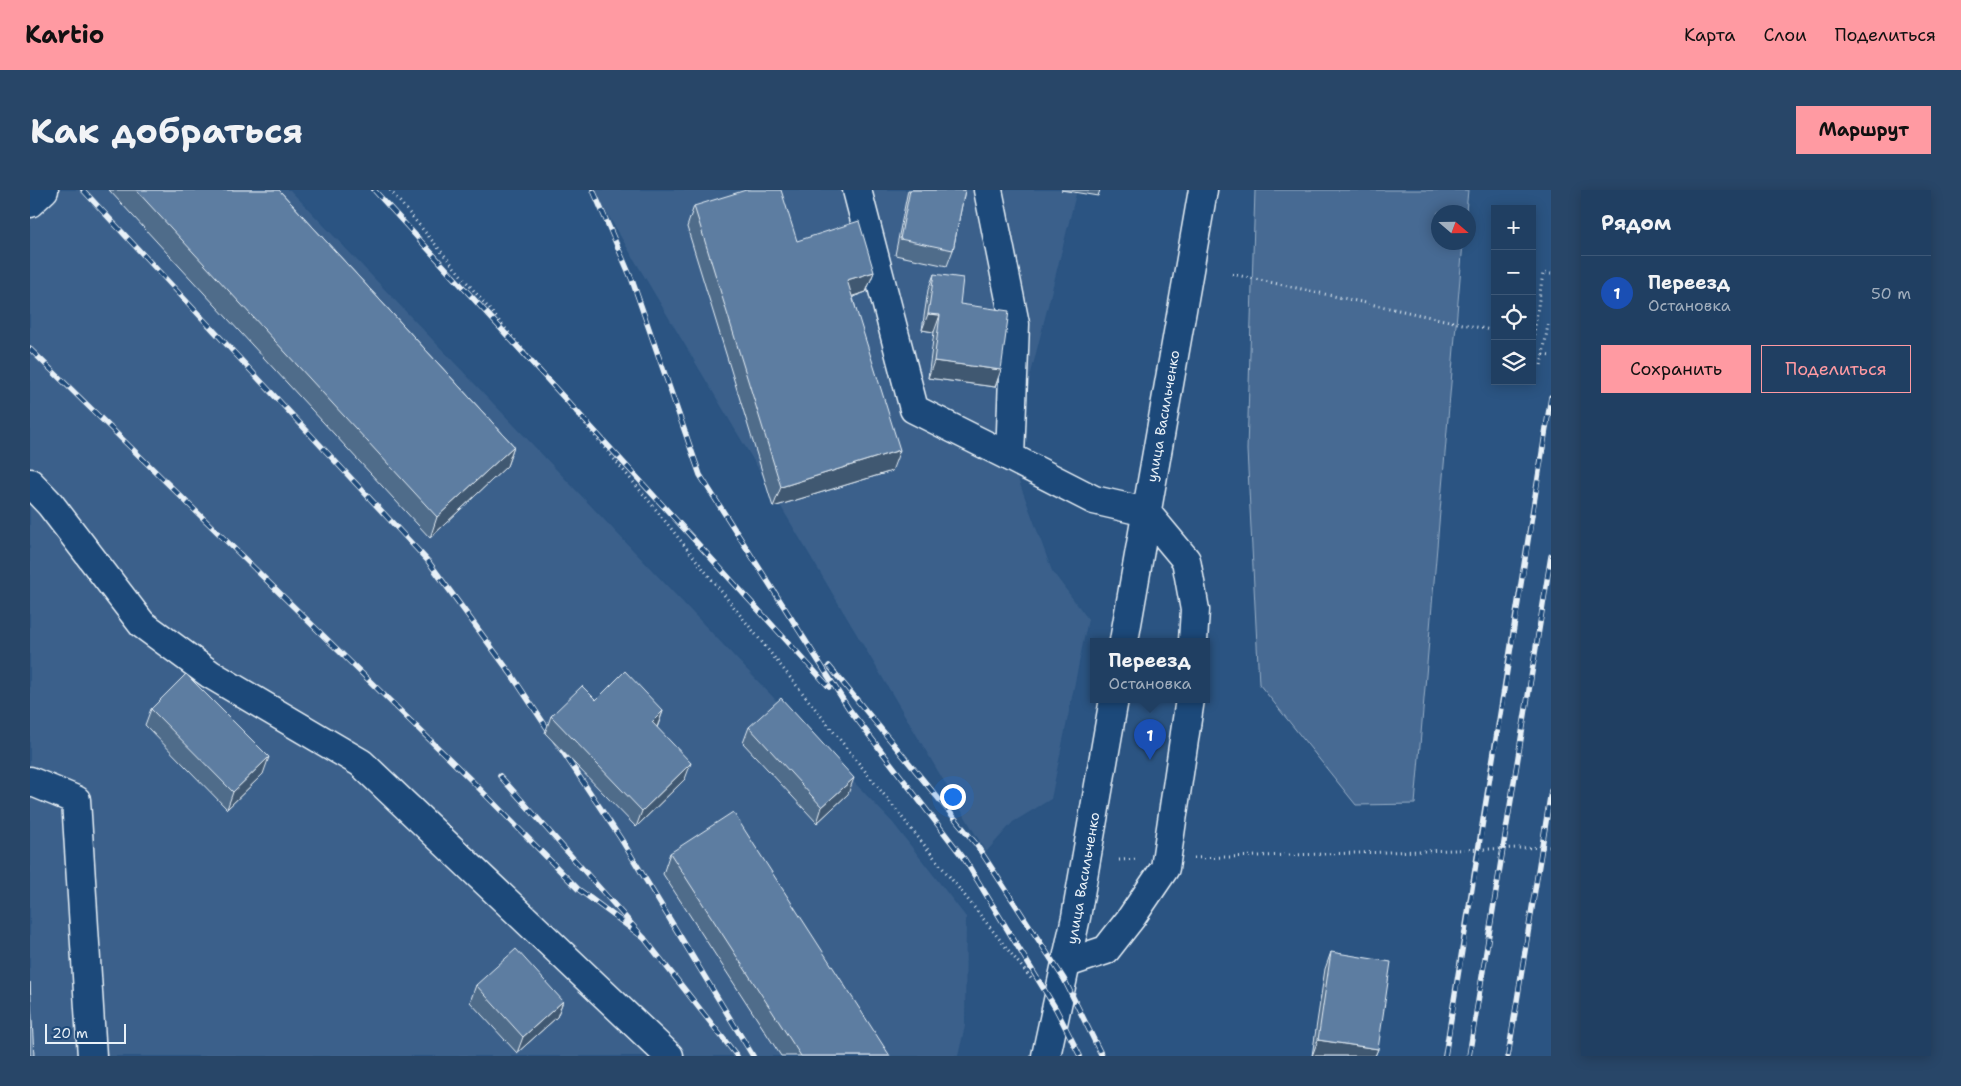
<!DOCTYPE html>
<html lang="ru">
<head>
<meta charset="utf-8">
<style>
	body { margin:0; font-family:"Shantell Sans",sans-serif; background:#284668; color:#f1f3f6 }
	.controls { position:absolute; right:15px; top:15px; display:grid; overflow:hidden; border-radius:0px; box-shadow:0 2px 12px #0003 }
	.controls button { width:45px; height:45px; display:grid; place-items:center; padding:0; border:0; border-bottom:1px solid #3d5877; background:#203f62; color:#f1f3f6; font:25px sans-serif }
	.compass { position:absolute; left:1401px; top:15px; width:45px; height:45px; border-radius:50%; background:#203f62; box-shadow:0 2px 12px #0003; rotate:110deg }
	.scale { position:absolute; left:15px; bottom:12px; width:81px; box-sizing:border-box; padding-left:5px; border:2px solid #e8f1f8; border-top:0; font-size:14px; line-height:18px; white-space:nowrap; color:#e8f1f8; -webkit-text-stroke:4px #1f4a7a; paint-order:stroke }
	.you { position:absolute; left:922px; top:606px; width:18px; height:18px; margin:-12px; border:4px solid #fff; border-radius:50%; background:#1a73e8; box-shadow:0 0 0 8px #1a73e833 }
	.badge { display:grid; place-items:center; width:32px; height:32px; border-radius:50%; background:#ff9aa2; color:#fff; font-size:16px; font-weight:700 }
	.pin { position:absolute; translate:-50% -41px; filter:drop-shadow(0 1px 2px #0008) }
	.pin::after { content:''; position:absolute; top:26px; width:18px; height:15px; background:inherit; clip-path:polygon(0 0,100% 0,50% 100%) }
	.popup { position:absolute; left:1060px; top:448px; width:120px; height:65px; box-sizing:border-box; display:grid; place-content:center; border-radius:0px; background:#203f62; filter:drop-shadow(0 1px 4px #0005); font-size:16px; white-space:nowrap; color:#a2afbe }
	.popup b { font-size:19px; color:#f1f3f6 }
	.popup::after { content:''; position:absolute; left:50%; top:100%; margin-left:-10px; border:10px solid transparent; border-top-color:#203f62 }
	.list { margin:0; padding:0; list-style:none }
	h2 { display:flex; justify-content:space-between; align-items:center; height:65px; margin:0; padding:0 20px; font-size:21px }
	h2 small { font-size:16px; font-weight:400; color:#a2afbe }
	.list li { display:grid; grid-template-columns:32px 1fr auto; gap:15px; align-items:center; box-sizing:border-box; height:75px; padding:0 20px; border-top:1px solid #3d5877 }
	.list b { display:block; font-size:19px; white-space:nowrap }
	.list p { margin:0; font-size:16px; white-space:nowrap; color:#a2afbe }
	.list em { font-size:16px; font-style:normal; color:#a2afbe }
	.actions { display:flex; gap:10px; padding:15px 20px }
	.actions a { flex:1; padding:11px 0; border:1px solid #ff9aa2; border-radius:0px; text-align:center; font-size:18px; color:#ff9aa2 }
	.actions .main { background:#ff9aa2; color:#111 }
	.icon { flex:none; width:28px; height:28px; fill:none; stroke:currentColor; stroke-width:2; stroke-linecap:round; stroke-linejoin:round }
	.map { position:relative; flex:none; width:1521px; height:866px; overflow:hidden; border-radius:0px }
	header { display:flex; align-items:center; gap:30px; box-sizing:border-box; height:70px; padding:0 25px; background:#ff9aa2; color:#111 }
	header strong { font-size:24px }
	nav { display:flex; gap:28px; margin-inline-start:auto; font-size:18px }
	.intro { display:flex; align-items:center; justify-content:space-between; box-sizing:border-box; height:120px; padding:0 30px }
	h1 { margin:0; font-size:35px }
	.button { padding:12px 22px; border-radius:0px; background:#ff9aa2; color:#111; font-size:18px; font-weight:700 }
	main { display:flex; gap:30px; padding:0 30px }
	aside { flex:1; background:#203f62; border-radius:0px; box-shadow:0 2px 12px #0003 }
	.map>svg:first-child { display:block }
</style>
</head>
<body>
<header>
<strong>Kartio</strong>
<nav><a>Карта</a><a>Слои</a><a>Поделиться</a></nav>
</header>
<div class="intro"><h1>Как добраться</h1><a class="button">Маршрут</a></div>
<main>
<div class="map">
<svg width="1521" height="866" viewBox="0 0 1521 866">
	<rect width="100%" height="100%" fill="#2b5482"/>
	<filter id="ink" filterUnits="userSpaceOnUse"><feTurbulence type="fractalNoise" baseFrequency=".02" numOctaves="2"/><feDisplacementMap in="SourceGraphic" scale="10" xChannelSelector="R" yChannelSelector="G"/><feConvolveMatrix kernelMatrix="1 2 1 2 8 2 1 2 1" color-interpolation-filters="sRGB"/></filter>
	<g filter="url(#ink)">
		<!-- built -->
		<g fill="#3a608b">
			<path d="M0 0H260L863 633 936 727 935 836 928 866H0Z"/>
			<path d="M563 0H1047L980 267 1022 381 1058 429 1021 609 983 632 956 662Z"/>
		</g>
		<!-- green -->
		<path fill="#476b93" stroke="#98aec6" d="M1225 0H1438L1436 22H1408V52L1433 53 1385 614 1326 615 1229 494 1217 260Z"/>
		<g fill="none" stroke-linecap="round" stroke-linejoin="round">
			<!-- minor casing -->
			<g stroke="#e8f1f8" stroke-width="31">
				<g id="minor">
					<path d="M827 0 884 219 980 267"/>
					<path d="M958 0 985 134 980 267 1064 310 1116 322 1156 370 1165 420 1163 451"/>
					<path d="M0 13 14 0"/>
					<path d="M0 293 20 314 112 434 180 484 331 573 639 866"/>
					<path d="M0 591 46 610 62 866"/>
					<path d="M1037 773 1076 760 1101 728 1135 678 1160 509"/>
				</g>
			</g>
			<!-- major casing -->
			<g stroke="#e8f1f8" stroke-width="31">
				<g id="major">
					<path d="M1094 451 1173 0"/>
					<path d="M1016 866 1046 727 1084 509"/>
				</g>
			</g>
			<!-- path -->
			<g stroke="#e8f1f8" stroke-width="3" stroke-dasharray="1 4" stroke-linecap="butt">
				<path d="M360 0 619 311 1003 791"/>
				<path d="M1202 84 1465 141"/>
				<path d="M1503 150 1513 83 1521 84"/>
				<path d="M1502 164 1503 150"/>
				<path d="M1513 165 1521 166"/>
				<path d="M1502 175 1511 176 1518 135"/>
				<path d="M1164 668 1521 657"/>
				<path d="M1089 670 1108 669"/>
			</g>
			<!-- minor -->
			<use href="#minor" stroke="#1f4a7a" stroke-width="28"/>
			<!-- major -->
			<use href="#major" stroke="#1f4a7a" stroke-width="28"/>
			<!-- rail casing -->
			<g stroke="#e8f1f8" stroke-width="5.5">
				<g id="rail">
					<path d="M53 0 398 371 481 484 591 649 723 866"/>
					<path d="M344 0 799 497"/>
					<path d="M563 0 602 90 670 285 819 519 935 670 1026 819 1050 866"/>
					<path d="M0 159 442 591 548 699 614 748"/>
					<path d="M799 476 946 654 1034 789 1072 866"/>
					<path d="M470 586 614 748 707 866"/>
					<path d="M1415 866C1452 647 1486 427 1521 207"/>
					<path d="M1439 866 1521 366"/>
					<path d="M1478 866 1521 601"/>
				</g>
			</g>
			<!-- rail -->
			<use href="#rail" stroke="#1f4a7a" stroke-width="4" stroke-dasharray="11" stroke-linecap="butt"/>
		</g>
		<!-- wall -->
		<g fill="#506c8a" stroke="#e8f1f8">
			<path d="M79 0H249L484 256 477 276 400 348Z"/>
			<path d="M878 0H935L923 60 917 76 865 65Z"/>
			<path d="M1031 0H1070L1068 6Z"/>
			<path d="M664 16 844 82 836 102 823 107 862 281 743 317 657 37Z"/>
			<path d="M904 84 930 114 965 197 898 188 904 142 892 140 898 100Z"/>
			<path d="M566 510 633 521 627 538 655 589 606 637 515 543 521 526Z"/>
			<path d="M121 519 233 584 197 619 115 535Z"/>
			<path d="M719 537 818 604 787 633 713 553Z"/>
			<path d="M640 663 860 866H751L633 684Z"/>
			<path d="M1301 762 1348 859 1345 866H1282L1295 779Z"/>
			<path d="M446 795 533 811 527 827 487 863 440 812Z"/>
		</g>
		<!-- shaded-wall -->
		<g fill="#415871" stroke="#e8f1f8">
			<path d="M844 82 836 102 810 110 817 90Z"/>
			<path d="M898 124 910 125 904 142 892 140Z"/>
			<path d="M904 171 971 180 965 197 898 188Z"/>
			<path d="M484 256 477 276 400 348 407 327Z"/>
			<path d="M870 260 862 281 743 317 751 297Z"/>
			<path d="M633 521 627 537 616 548 622 532Z"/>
			<path d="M239 567 233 584 197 619 203 602Z"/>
			<path d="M661 573 655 589 606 637 612 621Z"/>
			<path d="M824 588 818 604 787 633 792 617Z"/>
			<path d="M533 811 527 827 487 863 493 847Z"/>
			<path d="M1288 850 1348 859 1345 866H1282Z"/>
		</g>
		<!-- building -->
		<g fill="#5d7da1" stroke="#e8f1f8">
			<path d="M106 0H249L484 256 407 327Z"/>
			<path d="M716 0H751L767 51 829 31 844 82 817 90 870 260 751 297 664 16Z"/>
			<path d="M880 0H935L923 60 870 49Z"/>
			<path d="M904 84 933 88 930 114 979 121 971 180 904 171 910 125 898 124Z"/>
			<path d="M595 481 633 521 622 532 661 573 612 621 521 526 552 496 566 510Z"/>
			<path d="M156 484 239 567 203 602 121 519Z"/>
			<path d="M751 508 824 588 792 617 719 537Z"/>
			<path d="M703 622 860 866H771L640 663Z"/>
			<path d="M486 759 533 811 493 847 446 795Z"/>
			<path d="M1301 762 1361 772 1348 859 1288 850Z"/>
			<path d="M0 792 4 866H0Z"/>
		</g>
	</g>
	<g text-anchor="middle" stroke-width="4" stroke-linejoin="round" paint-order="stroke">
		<!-- street labels -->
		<g font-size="14" fill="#e8f1f8" stroke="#1f4a7a">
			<text transform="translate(1133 226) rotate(-80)" y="5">улица Васильченко</text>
			<text transform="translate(1053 688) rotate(-80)" y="5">улица Васильченко</text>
		</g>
	</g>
</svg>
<div class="controls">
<button>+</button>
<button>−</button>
<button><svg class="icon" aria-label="locate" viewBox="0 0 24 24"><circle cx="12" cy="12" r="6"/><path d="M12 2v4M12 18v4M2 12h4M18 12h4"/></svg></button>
<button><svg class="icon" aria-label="layers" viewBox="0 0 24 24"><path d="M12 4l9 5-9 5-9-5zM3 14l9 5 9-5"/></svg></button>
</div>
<svg class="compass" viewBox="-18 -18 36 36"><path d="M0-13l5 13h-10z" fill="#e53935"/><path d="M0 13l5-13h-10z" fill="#a2afbe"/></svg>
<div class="scale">20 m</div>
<div class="you"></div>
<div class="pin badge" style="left:1120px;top:570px;background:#1a4fb4">1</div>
<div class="popup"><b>Переезд</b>Остановка</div>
</div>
<aside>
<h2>Рядом<small></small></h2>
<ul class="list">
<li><span class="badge" style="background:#1a4fb4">1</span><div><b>Переезд</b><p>Остановка</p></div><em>50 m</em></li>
</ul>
<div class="actions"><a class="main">Сохранить</a><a>Поделиться</a></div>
</aside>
</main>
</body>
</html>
